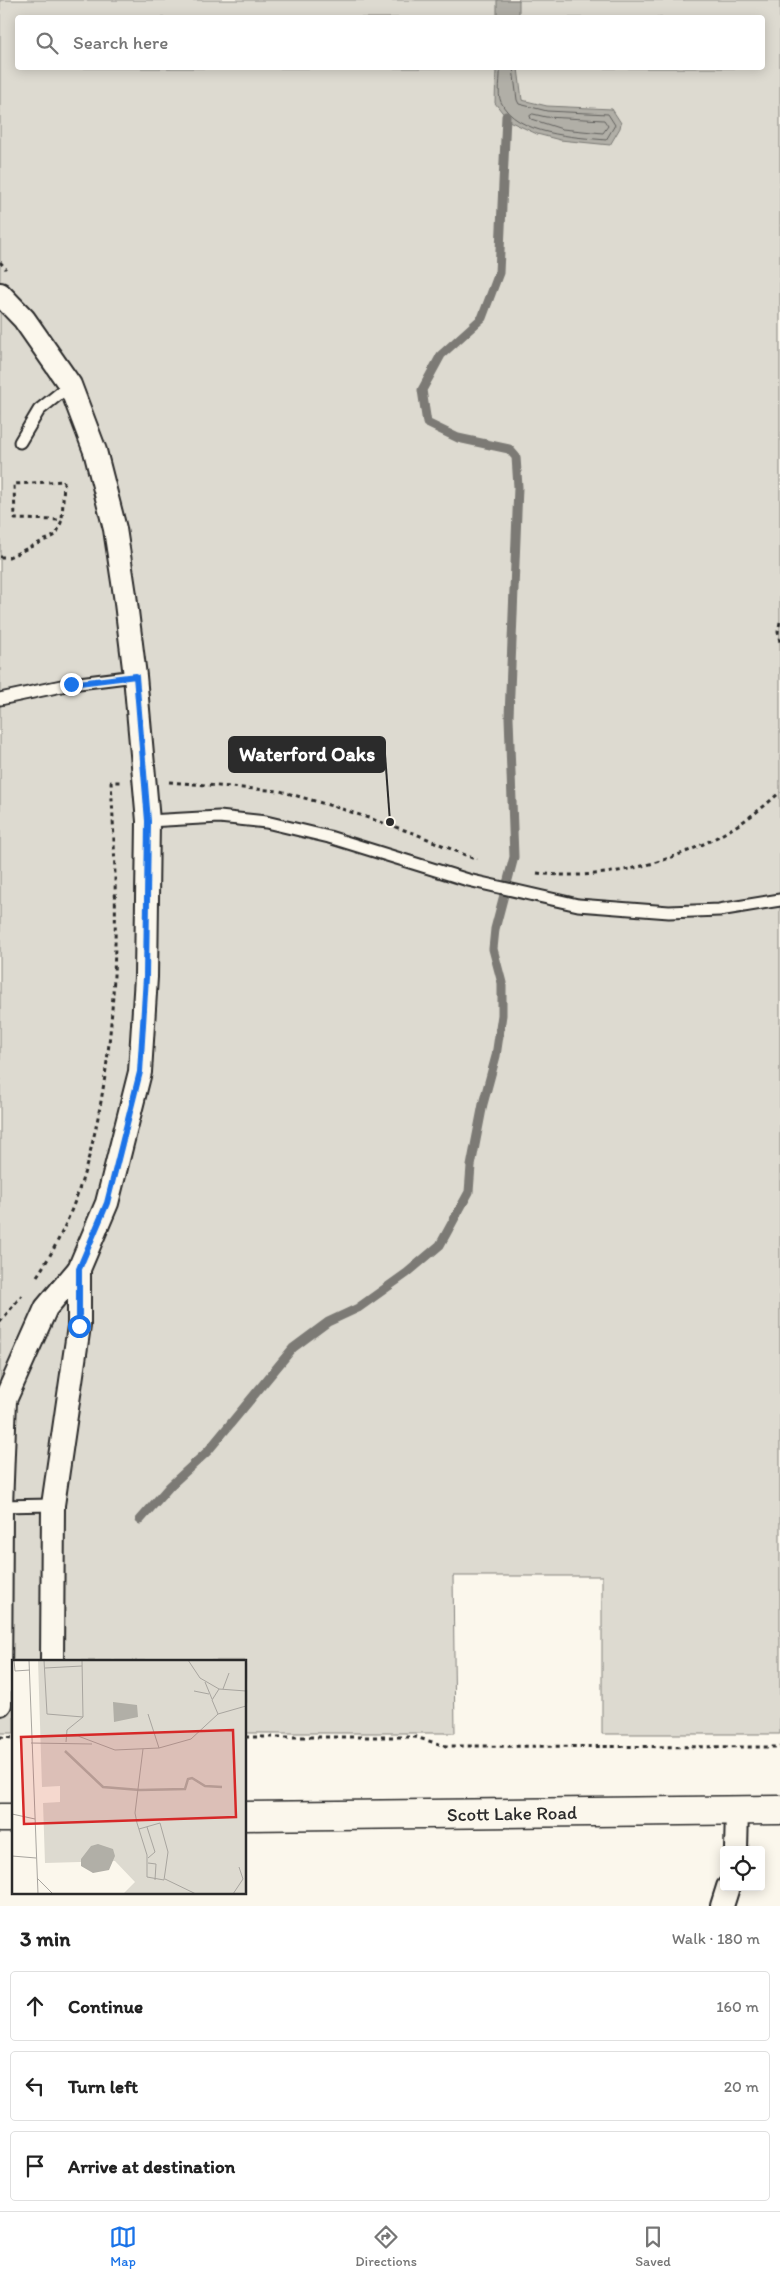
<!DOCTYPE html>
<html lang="en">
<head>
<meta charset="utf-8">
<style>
	body { margin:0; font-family:Itim,sans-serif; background:#f6f6f6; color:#222 }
	.controls { position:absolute; right:15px; bottom:15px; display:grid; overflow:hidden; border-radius:5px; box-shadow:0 2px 12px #0003 }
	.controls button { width:45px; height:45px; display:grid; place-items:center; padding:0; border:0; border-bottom:1px solid #e0e0e0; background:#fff; color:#222; font:25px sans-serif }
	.stop { position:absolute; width:15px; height:15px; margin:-11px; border:4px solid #1a73e8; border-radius:50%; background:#fff }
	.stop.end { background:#1a73e8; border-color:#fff; box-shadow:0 1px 5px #0008 }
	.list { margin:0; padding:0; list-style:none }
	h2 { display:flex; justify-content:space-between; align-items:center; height:65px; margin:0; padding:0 20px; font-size:21px }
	h2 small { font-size:16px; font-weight:400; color:#767676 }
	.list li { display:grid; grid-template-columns:32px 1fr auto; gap:15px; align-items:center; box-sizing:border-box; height:70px; margin:0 10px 10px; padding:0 10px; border:1px solid #e0e0e0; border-radius:5px }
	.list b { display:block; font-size:19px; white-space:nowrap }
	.list em { font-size:16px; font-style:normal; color:#767676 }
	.icon { flex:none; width:28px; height:28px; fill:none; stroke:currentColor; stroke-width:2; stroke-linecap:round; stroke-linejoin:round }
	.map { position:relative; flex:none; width:780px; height:1906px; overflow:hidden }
	.search { position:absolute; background:#fff; box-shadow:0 2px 12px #0003; left:15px; right:15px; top:15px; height:55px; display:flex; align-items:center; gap:12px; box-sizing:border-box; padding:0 18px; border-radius:5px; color:#767676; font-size:19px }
	.sheet { height:305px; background:#fff }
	nav { display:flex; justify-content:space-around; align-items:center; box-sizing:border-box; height:70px; border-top:1px solid #e0e0e0; background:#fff; font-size:14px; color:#767676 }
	nav a { display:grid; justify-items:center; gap:2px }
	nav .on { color:#1a73e8 }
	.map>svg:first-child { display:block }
</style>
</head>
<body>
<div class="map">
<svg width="780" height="1906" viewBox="0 0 780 1906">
	<rect width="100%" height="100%" fill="#fbf7ec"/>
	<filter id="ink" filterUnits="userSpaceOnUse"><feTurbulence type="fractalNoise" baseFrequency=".02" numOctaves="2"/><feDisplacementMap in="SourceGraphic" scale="10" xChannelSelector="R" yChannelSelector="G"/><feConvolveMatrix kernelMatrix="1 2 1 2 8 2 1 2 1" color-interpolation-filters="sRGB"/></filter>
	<g filter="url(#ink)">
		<!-- green -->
		<path fill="#dddad0" stroke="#84827e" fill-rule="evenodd" d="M0 0H780V1734H602V1576H453L455 1733H245V1661H14V1733H0ZM18 18H762V68H18Z"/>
		<!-- water -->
		<g fill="#b1afa7" stroke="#7b7a75">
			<rect x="497" y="0" width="22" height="17"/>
			<path d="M496 68H518L522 100 547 106 612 109 621 123 620 128 610 145 560 140 537 134 509 121 495 103Z"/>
		</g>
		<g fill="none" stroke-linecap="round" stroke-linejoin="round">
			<!-- shore -->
			<g stroke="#61605d" stroke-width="1">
				<path d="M500 68C501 77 497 94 501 102 516 135 576 137 606 140L615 125 608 114 547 111 519 104 517 100 513 68"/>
				<path d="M533 114 546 117 604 120 608 126 603 133 562 129 531 119 530 116Z"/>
			</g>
			<!-- stream -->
			<path stroke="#7b7a75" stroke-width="9" d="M140 1520 170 1486 208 1451 293 1348 328 1322 358 1308 407 1273 440 1245 469 1192 471 1166 483 1104 496 1056 502 1015V983L493 949 495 929 514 857 509 717 518 487 516 457 509 449 458 438 427 423 422 390 441 355 482 318 499 273 506 116"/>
			<!-- lane casing -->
			<g stroke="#2b2b2b" stroke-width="15">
				<g id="lane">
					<path d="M20 442 39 410 70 385"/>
					<path d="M0 699 71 684 135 676"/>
					<path d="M148 821 219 817 266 822 329 837 468 880 578 905 669 912 719 910 780 900"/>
					<path d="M0 1506 53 1505"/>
				</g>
			</g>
			<!-- street casing -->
			<g stroke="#2b2b2b" stroke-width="26">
				<g id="street">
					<path d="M0 294 24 319 70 385 95 451 115 529 125 595 135 676 148 821 146 977 140 1072 107 1203 79 1269 46 1308 5 1400 1 1506 0 1704"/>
					<path d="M52 1661 53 1505 79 1326V1269"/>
					<path d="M736 1850 737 1810"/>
					<path d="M722 1906 728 1887"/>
				</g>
			</g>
			<!-- secondary casing -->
			<g stroke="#2b2b2b" stroke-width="31">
				<g id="secondary">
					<path d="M245 1816 780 1810"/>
					<path d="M0 1818H14"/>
				</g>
			</g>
			<!-- path -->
			<g stroke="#2b2b2b" stroke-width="3" stroke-dasharray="4 4" stroke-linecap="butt">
				<path d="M0 262 6 269"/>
				<path d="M0 557H9L56 535 62 520 64 481 14 484 15 519 62 520"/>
				<path d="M780 622 778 632 780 642"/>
				<path d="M169 782 280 791 339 808 416 834 477 860"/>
				<path d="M537 873C622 884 718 851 780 792"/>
				<path d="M37 1276C123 1151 120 929 111 782H120"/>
				<path d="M0 1322 22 1295"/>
				<path d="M0 1737 14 1738"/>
				<path d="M245 1737H415L446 1746 780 1747"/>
			</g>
			<!-- lane -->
			<use href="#lane" stroke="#fbf7ec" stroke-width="11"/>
			<!-- street -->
			<use href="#street" stroke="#fbf7ec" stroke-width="22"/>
			<!-- secondary -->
			<use href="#secondary" stroke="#fbf7ec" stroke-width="28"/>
		</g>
	</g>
	<g fill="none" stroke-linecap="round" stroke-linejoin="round" filter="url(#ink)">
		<!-- route -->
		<path stroke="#1a73e8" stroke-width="6" d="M71 684 136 676 148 821 146 977 140 1072 107 1203 79 1269V1326"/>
	</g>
	<g text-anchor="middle" stroke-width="4" stroke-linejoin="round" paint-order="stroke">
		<!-- street labels -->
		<g font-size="19" fill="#2b2b2b" stroke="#fbf7ec">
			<text transform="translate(512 1813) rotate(-1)" y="7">Scott Lake Road</text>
		</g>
	</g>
	<!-- overview -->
	<g transform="translate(12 1660)">
		<rect width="234" height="234" fill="#fbf7ec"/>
		<path d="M26 0H234V234H111L123 222 103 201 33 203 31 143 48 142V126L30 127Z" fill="#dddad0"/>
		<path d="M101 42 125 45 126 57 102 62ZM86 184 101 189 103 196 97 210 81 213 69 206V199L79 186Z" fill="#b1afa7"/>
		<path fill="none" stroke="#b1afa7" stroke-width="2.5" d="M53 91 91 127 128 130 173 129 176 119 180 118 193 126 210 127"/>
		<path fill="none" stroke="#a8a59f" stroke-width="1" d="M2 0 3 11 18 10M17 0 26 234M32 0 35 54 71 57M176 0 188 18 207 29 200 40 206 54M33 8 70 6M193 22 200 39M207 29 234 31M211 29 217 13M182 31 197 34M136 54 147 88M19 77 66 76 103 90 147 88 179 79 206 54 234 46M54 82 55 70 71 57 70 0M19 83 80 84M0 154 23 159M135 167 143 192 136 198M127 169 148 163 156 192 152 220 135 217V195L125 163 123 153 131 89M0 196 24 198M136 203 144 204 143 220M25 218 41 234M153 219 184 234M221 234 231 219 227 207"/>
		<path fill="#d62828" fill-opacity="0.15" stroke="#d62828" stroke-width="2.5" d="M221 70 224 157 12 164 9 77Z"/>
		<rect width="234" height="234" fill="none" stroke="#2b2b2b" stroke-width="2.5"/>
	</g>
	<!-- callouts -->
	<path fill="none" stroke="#2b2b2b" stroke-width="2" d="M390 822L385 754"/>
	<circle fill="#2b2b2b" stroke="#fbf7ec" stroke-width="2" cx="390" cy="822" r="5"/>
	<rect fill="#2b2b2b" stroke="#2b2b2b" stroke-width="2" x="229" y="737" width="156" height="35" rx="5"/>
	<g font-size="20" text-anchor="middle" font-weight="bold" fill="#fff">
		<text x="307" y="761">Waterford Oaks</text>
	</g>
</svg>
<div class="controls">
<button><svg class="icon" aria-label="locate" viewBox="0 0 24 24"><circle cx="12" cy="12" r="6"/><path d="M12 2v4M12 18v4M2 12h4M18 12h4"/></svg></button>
</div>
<div class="stop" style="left:79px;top:1326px"></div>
<div class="stop end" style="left:71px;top:684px"></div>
<div class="search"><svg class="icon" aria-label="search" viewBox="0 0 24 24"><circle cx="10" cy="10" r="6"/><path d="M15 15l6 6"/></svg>Search here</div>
</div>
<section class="sheet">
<h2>3 min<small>Walk · 180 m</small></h2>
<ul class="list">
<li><svg class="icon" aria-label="ahead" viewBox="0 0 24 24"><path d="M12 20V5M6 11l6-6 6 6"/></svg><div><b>Continue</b></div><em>160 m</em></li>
<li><svg class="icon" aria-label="left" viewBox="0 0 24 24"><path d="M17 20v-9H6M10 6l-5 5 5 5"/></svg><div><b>Turn left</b></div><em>20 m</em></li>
<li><svg class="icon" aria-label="arrive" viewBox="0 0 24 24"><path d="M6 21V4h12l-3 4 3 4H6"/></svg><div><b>Arrive at destination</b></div></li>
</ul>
</section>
<nav>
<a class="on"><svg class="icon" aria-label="map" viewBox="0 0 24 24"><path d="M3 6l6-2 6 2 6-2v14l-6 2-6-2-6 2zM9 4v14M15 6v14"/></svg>Map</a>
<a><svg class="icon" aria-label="directions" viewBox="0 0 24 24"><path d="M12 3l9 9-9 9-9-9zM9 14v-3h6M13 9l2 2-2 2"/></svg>Directions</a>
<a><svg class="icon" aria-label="saved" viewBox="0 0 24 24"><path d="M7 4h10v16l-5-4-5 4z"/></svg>Saved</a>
</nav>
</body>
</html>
